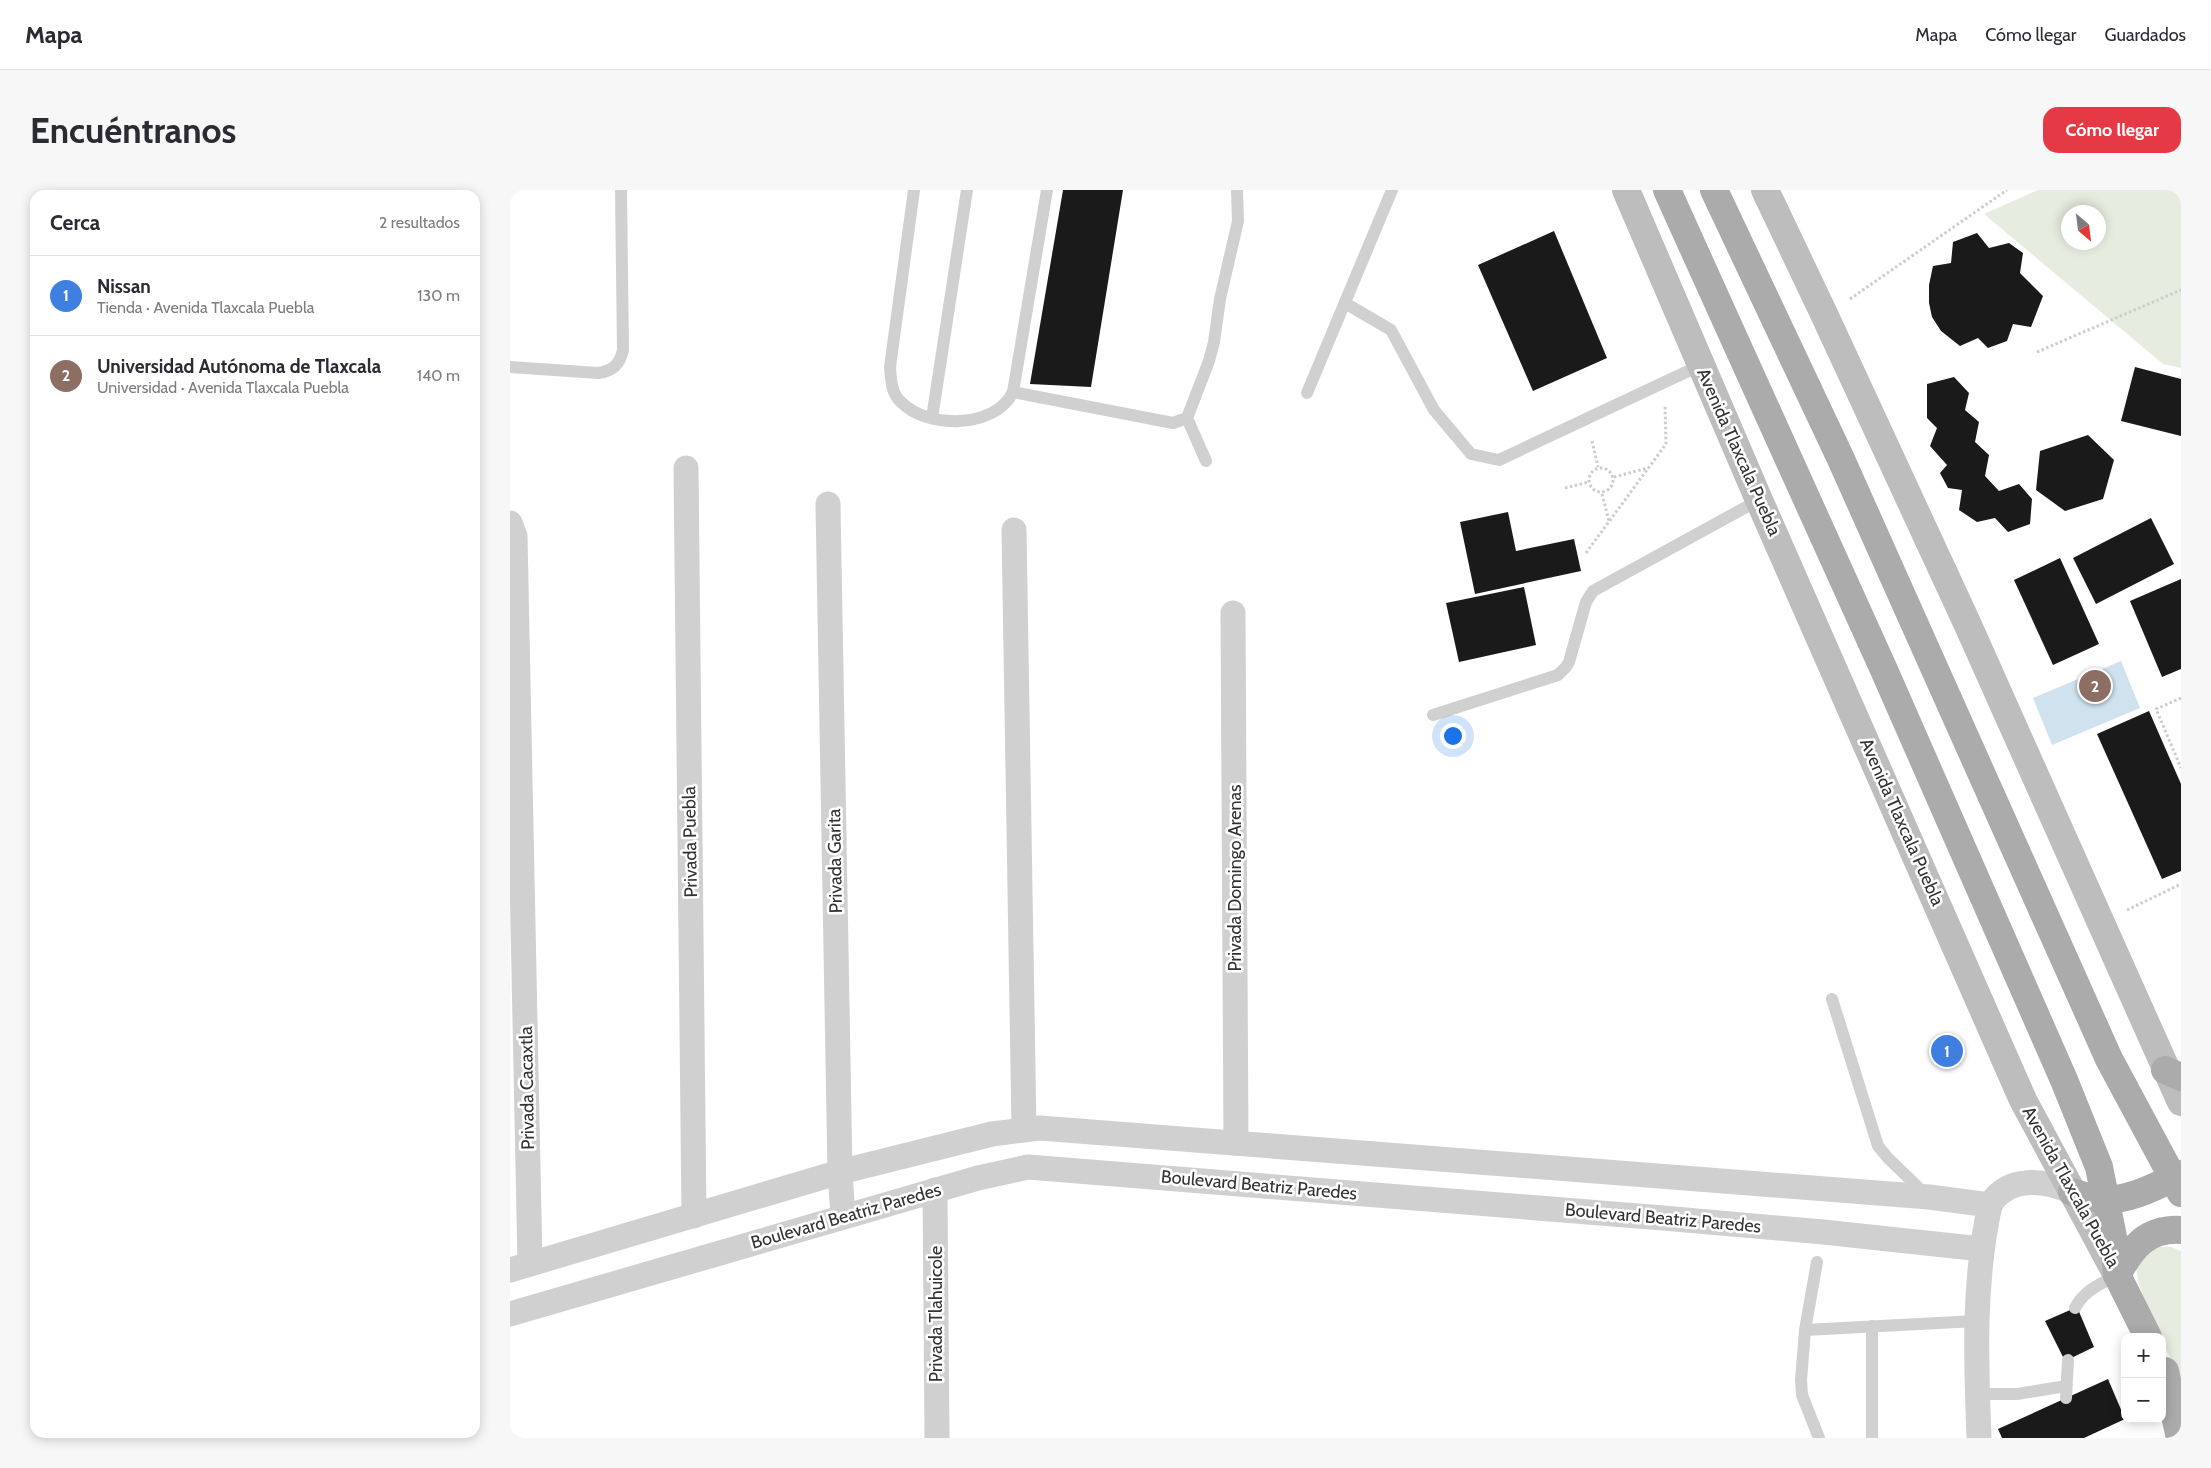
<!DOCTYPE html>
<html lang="es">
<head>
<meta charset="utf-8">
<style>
	body { margin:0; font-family:Cabin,sans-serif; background:#f7f7f7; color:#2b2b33 }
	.controls { position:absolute; right:15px; bottom:15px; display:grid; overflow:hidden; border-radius:10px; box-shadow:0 2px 12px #0003 }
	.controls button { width:45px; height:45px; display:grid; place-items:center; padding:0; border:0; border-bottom:1px solid #e1e1e2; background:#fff; color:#2b2b33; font:25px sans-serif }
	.compass { position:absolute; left:1551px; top:15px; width:45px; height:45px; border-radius:50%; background:#fff; box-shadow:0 2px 12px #0003; rotate:152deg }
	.you { position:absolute; left:942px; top:545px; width:18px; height:18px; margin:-12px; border:4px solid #fff; border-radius:50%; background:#1a73e8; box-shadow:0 0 0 8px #1a73e833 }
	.badge { display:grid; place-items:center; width:32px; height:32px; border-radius:50%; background:#e63946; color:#fff; font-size:16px; font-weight:700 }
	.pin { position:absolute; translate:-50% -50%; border:2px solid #fff; box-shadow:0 1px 5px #0006 }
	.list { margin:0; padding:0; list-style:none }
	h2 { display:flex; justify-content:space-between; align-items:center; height:65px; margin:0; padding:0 20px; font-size:21px }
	h2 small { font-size:16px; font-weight:400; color:#7c7c81 }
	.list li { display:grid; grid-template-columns:32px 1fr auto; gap:15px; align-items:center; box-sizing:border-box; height:80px; padding:0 20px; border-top:1px solid #e1e1e2 }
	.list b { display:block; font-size:19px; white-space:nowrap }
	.list p { margin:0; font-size:16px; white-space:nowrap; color:#7c7c81 }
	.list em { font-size:16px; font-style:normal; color:#7c7c81 }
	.map { position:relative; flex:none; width:1671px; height:1248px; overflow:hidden; border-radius:15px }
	header { display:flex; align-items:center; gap:30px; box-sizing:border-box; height:70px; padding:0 25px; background:#fff; border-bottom:1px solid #e1e1e2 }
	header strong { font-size:24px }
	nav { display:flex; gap:28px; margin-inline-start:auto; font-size:18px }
	.intro { display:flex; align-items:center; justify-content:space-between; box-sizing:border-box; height:120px; padding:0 30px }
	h1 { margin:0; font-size:35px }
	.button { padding:12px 22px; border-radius:15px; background:#e63946; color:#fff; font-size:18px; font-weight:700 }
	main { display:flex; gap:30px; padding:0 30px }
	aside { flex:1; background:#fff; border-radius:15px; box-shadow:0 2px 12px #0003 }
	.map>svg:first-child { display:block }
</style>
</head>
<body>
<header>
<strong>Mapa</strong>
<nav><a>Mapa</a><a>Cómo llegar</a><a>Guardados</a></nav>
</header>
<div class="intro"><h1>Encuéntranos</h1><a class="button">Cómo llegar</a></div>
<main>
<aside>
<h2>Cerca<small>2 resultados</small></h2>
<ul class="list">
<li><span class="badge" style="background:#3f7fe0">1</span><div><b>Nissan</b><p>Tienda · Avenida Tlaxcala Puebla</p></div><em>130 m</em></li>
<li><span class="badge" style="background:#8d6e63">2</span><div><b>Universidad Autónoma de Tlaxcala</b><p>Universidad · Avenida Tlaxcala Puebla</p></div><em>140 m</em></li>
</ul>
</aside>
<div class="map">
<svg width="1671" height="1248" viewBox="0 0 1671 1248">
	<rect width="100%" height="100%" fill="#fff"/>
	<!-- green -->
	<g fill="#e6ecdf" fill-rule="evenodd">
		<path d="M1528 0H1671V178L1653 174 1474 24ZM1558 22H1588V52H1558Z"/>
		<path d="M1647 1057H1661L1671 1061V1190C1662 1170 1621 1092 1627 1074 1631 1064 1639 1061 1647 1057Z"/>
	</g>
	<!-- water -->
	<path fill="#cfe2ee" d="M1611 471 1630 518 1542 555 1523 508Z"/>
	<!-- building -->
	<g fill="#1a1a1a">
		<path d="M553 0H613L581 197 520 194Z"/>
		<path d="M1044 41 1097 168 1023 201 968 75Z"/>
		<path d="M1467 43 1479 58 1499 53 1513 63 1510 83 1533 106 1521 137 1503 134 1497 151 1478 158 1468 148 1450 156 1431 141 1422 127 1419 113V95L1423 76 1441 73 1443 52Z"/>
		<path d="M1625 177 1671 189V246L1611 231Z"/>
		<path d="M1444 187 1459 203 1455 220 1469 232 1465 252 1479 265 1475 286 1489 301 1509 294 1522 309 1520 334 1498 342 1485 328 1467 332 1449 320 1452 300 1438 298 1430 283 1437 275 1420 256 1427 238 1417 228V194Z"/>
		<path d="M1578 245 1604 270 1593 309 1555 321 1526 300 1530 261Z"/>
		<path d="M998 322 1006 361 1064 349 1071 381 965 404 950 332Z"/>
		<path d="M1641 328 1664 374 1586 414 1563 368Z"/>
		<path d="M1550 368 1589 454 1543 475 1504 390Z"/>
		<path d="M1671 389V479L1652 487 1620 411Z"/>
		<path d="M1014 397 1026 455 949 472 936 413Z"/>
		<path d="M1639 521 1671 594V681L1652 689 1587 544Z"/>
		<path d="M1567 1117 1584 1157 1555 1171 1535 1131Z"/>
		<path d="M1598 1189 1615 1229 1574 1248H1492L1488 1239Z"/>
	</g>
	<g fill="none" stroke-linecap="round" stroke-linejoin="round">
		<!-- path -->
		<g stroke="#cdcdcd" stroke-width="3" stroke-dasharray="2.5 2.5" stroke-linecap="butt">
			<path d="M1340 109 1497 0"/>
			<path d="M1527 162 1671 100"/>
			<path d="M1082 251 1088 277"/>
			<circle cx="1091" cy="290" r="12"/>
			<path d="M1104 287 1138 278"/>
			<path d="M1055 298 1079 292"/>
			<path d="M1092 304 1099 331"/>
			<path d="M1076 363 1156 254 1155 216"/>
			<path d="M1671 508 1646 519 1671 578"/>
			<path d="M1617 720 1671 694"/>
		</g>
		<!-- lane -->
		<g stroke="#d0d0d0" stroke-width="12">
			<path d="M404 0 380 177C381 189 381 203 391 212 417 239 485 239 503 202"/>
			<path d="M537 0 503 202 663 233 677 228 699 171 704 152 710 109 728 31 727 0"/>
			<path d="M835 113 881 140 924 220 961 264 989 270 1191 175"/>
			<path d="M0 177 88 183C103 181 110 174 113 160L111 0"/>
			<path d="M797 203 882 0"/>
			<path d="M422 228 457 0"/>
			<path d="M677 228 696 271"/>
			<path d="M923 525 1048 485 1056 477 1059 472 1076 412 1083 401 1249 310"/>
			<path d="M1322 809 1368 956 1378 968 1415 1004"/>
			<path d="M1307 1072 1295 1140 1291 1190 1292 1205 1309 1248"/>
			<path d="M1565 1118C1574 1100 1591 1094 1607 1085"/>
			<path d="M1295 1140 1466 1131"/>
			<path d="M1467 1204H1507L1556 1196"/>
			<path d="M1556 1208 1558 1170"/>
			<path d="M1362 1248V1136"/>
		</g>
		<!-- street -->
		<g stroke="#d0d0d0" stroke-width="25">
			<path d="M176 278 184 1026"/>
			<path d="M318 314 330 982 333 1027"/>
			<path d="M0 333 5 346 20 1074"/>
			<path d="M504 340 514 939"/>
			<path d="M723 423 726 953"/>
			<path d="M425 1000 427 1248"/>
			<path d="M0 1080 330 982 482 944 530 938 1419 1007 1480 1015"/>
			<path d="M0 1124 468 988 518 977 1153 1028 1313 1042 1472 1059"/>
			<path d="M1469 1248C1466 1170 1463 1092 1480 1015 1498 985 1535 990 1562 1002"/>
		</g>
		<!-- secondary -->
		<g stroke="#bdbdbd" stroke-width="28">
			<path d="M1116 0 1249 310 1513 910 1607 1085"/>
			<path d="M1255 0 1314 124 1457 433 1671 912"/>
		</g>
		<!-- primary -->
		<g stroke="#ababab" stroke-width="28">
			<path d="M1157 0 1374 480 1554 890 1589 977 1604 1052 1607 1085 1638 1147"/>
			<path d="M1204 0 1330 267 1599 869 1671 1003"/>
			<path d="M1655 880 1671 887"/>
			<path d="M1562 1002C1570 1004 1579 1008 1588 1009 1616 1013 1647 996 1671 984"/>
			<path d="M1607 1085C1622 1057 1637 1038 1671 1040"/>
			<path d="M1655 1181 1670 1248"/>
		</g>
	</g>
	<g text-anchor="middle" stroke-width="5" stroke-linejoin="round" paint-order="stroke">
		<!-- street labels -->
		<g font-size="18" fill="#333" stroke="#fff">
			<text transform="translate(1229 262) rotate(66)" y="6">Avenida Tlaxcala Puebla</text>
			<text transform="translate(1392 632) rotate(66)" y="6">Avenida Tlaxcala Puebla</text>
			<text transform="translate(180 652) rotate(-91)" y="6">Privada Puebla</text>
			<text transform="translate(325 671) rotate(-91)" y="6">Privada Garita</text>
			<text transform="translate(725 688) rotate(-90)" y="6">Privada Domingo Arenas</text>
			<text transform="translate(17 898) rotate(-91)" y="6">Privada Cacaxtla</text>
			<text transform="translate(749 995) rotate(5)" y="6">Boulevard Beatriz Paredes</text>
			<text transform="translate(1561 997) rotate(61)" y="6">Avenida Tlaxcala Puebla</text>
			<text transform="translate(336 1026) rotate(-16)" y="6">Boulevard Beatriz Paredes</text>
			<text transform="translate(1153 1028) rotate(5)" y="6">Boulevard Beatriz Paredes</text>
			<text transform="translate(426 1124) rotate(-90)" y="6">Privada Tlahuicole</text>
		</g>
	</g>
</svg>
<div class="controls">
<button>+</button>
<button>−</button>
</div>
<svg class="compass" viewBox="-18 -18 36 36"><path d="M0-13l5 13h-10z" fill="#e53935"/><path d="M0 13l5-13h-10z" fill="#7c7c81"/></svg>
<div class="you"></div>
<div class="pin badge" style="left:1437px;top:861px;background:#3f7fe0">1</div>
<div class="pin badge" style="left:1585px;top:496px;background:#8d6e63">2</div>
</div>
</main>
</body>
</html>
